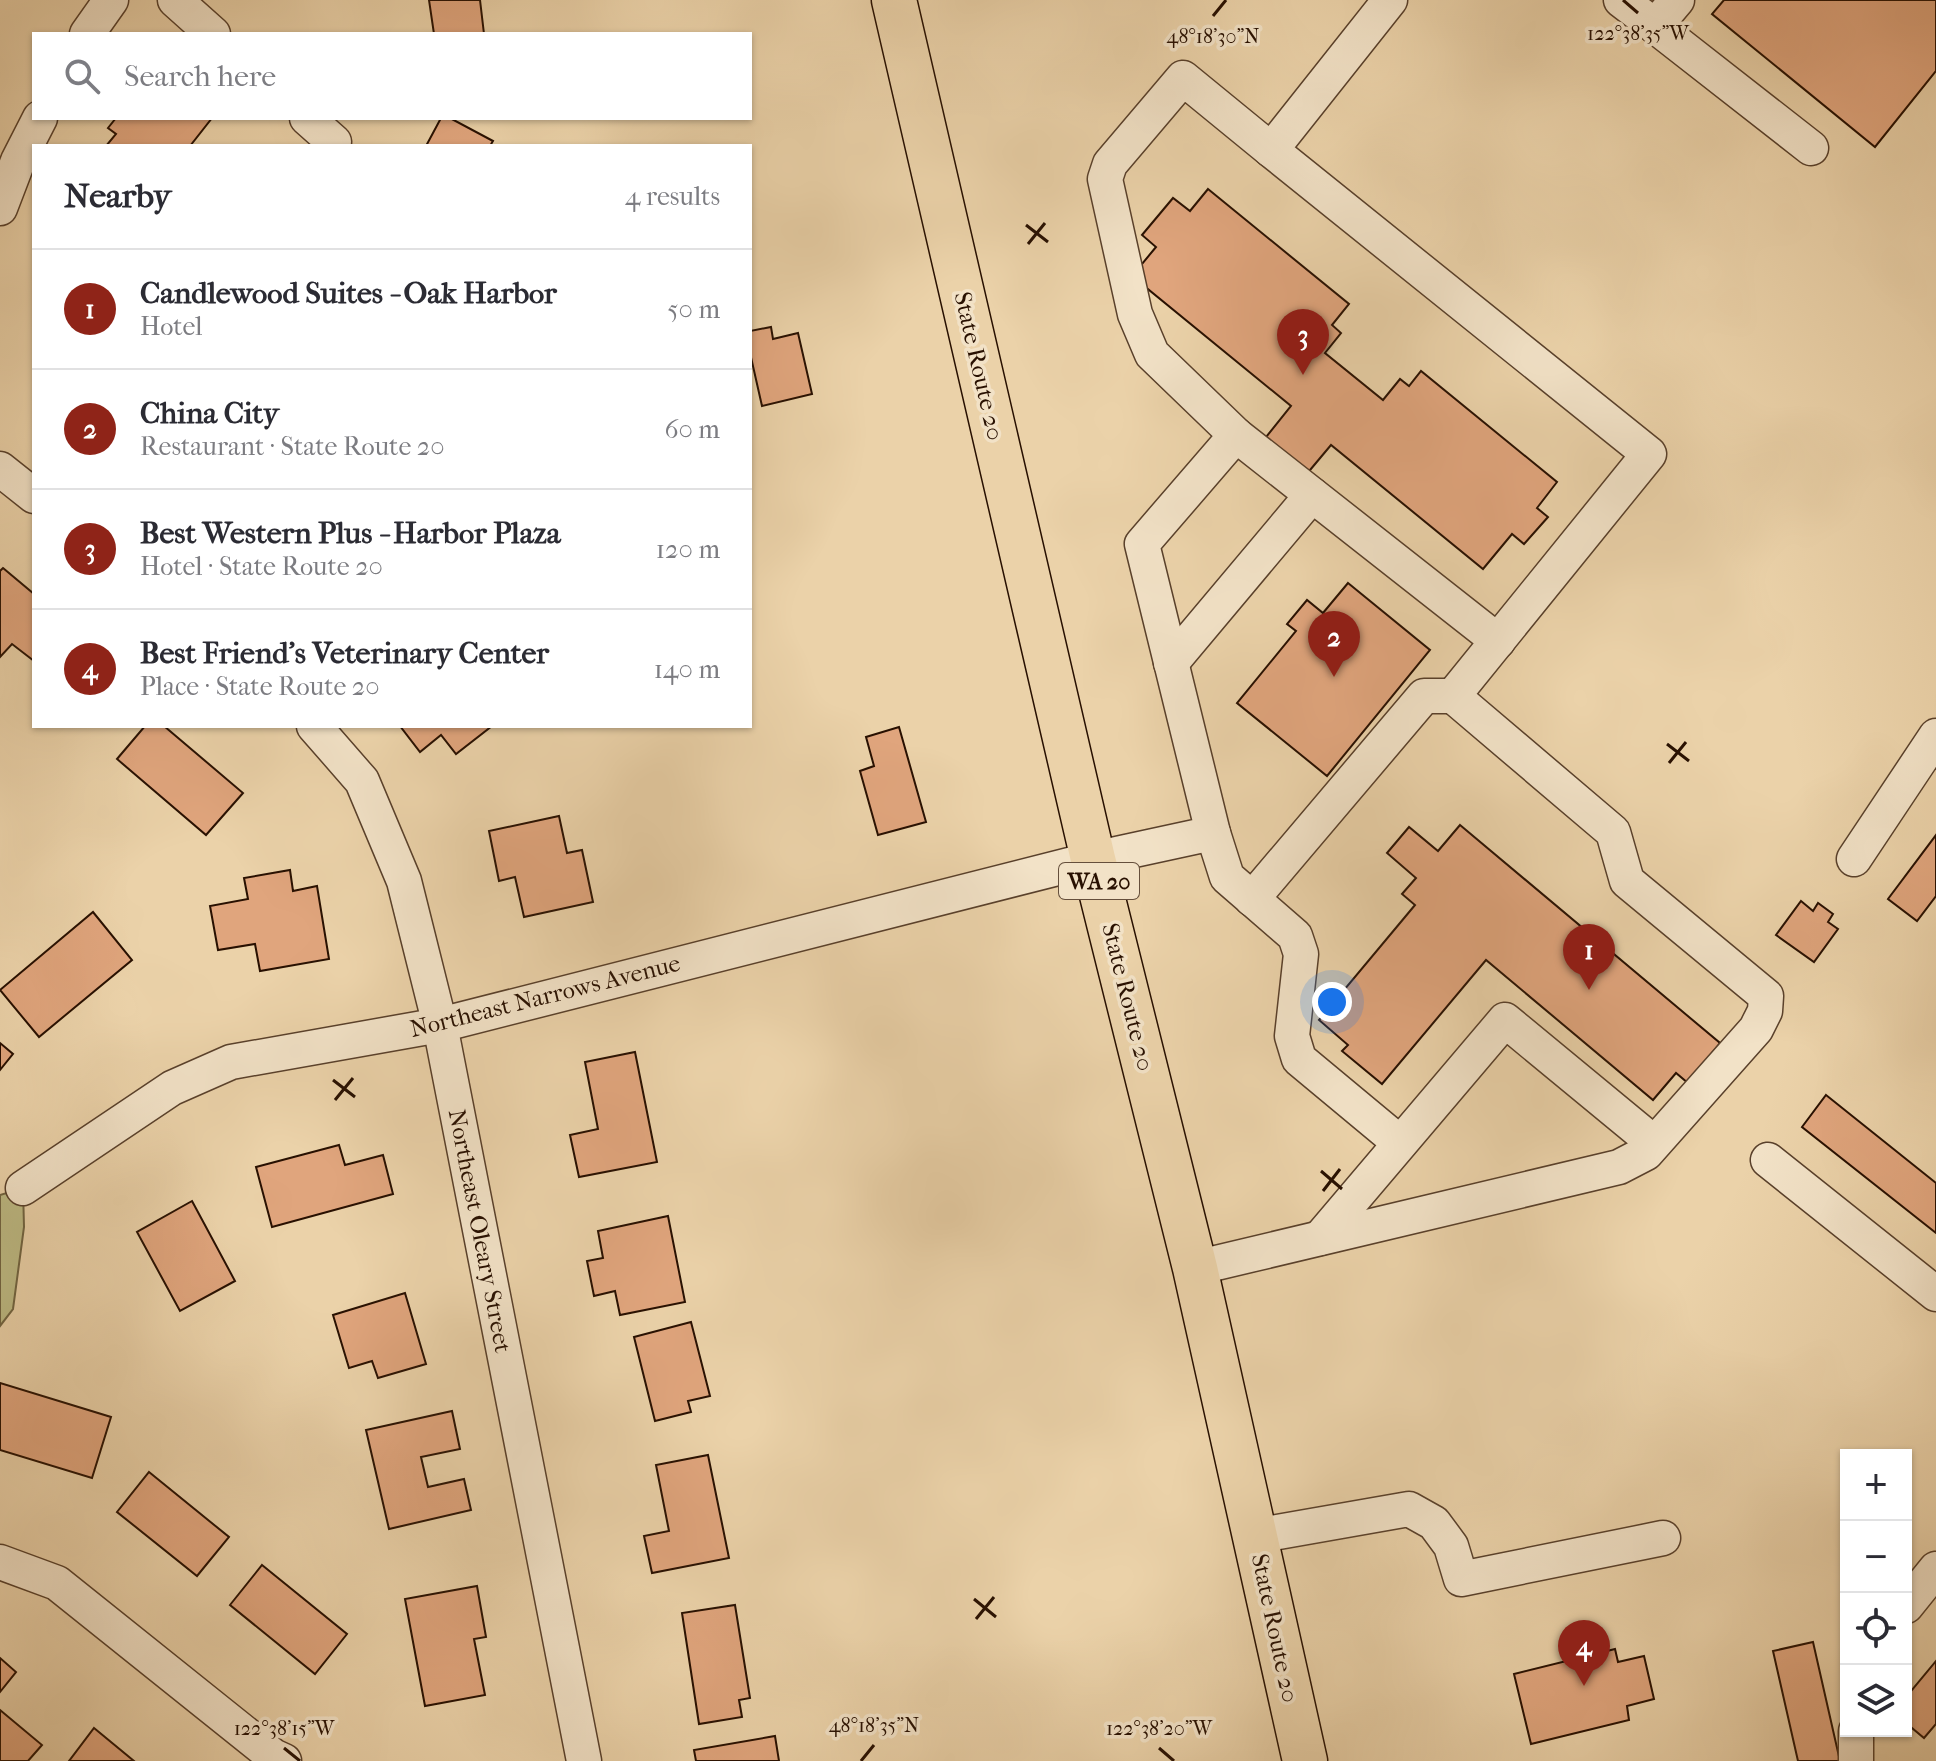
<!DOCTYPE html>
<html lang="en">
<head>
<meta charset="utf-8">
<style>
	body { margin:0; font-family:"IM FELL French Canon",serif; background:#f2f2f3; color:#2b2b33 }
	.controls { position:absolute; right:24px; bottom:24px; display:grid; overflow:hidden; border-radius:0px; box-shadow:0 2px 6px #0004 }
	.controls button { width:72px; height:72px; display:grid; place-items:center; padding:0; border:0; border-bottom:2px solid #e1e1e2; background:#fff; color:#2b2b33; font:40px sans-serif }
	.you { position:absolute; left:1332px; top:1002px; width:28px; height:28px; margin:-20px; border:6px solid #fff; border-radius:50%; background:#1a73e8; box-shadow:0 0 0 12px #1a73e833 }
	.badge { display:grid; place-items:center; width:52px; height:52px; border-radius:50%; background:#8f2418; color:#fff; font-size:26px; font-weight:700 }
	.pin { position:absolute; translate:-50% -66px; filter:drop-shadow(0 2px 4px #0008) }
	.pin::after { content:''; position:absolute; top:42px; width:28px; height:24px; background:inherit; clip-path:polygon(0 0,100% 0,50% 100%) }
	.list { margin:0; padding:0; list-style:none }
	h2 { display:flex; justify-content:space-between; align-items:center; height:104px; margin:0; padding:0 32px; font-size:34px }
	h2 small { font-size:26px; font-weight:400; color:#7c7c81 }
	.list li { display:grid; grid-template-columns:52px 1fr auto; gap:24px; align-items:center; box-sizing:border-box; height:120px; padding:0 32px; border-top:2px solid #e1e1e2 }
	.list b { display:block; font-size:30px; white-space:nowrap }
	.list p { margin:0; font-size:26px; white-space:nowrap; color:#7c7c81 }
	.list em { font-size:26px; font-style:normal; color:#7c7c81 }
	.icon { flex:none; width:44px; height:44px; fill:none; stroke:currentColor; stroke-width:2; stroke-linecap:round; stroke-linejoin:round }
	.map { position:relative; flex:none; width:1936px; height:1761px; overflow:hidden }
	.search { position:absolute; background:#fff; box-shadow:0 2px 6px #0004; left:32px; top:32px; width:720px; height:88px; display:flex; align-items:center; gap:20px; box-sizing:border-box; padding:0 28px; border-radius:0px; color:#7c7c81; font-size:30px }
	.panel { position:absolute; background:#fff; box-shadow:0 2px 6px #0004; left:32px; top:144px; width:720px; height:584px; border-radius:0px }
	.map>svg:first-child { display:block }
</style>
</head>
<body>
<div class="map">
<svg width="1936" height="1761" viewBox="0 0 1936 1761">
	<rect width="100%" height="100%" fill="#ebd2a9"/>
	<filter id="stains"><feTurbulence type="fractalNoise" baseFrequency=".0025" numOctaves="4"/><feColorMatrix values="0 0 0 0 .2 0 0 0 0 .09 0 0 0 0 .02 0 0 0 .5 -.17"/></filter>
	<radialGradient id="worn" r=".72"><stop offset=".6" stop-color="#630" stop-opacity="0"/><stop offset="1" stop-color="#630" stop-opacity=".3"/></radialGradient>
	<!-- green -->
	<path fill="#bdba84" stroke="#726542" stroke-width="2" d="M23 1188 24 1227 13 1309 0 1326V1195Z"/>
	<!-- building -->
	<g fill="#e0a57d" stroke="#281001" stroke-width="2">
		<path d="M429 0H480L484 34H434Z"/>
		<path d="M1724 0H1936V71L1875 147 1712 14Z"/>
		<path d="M116 118H212L190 146H106L116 134 108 128Z"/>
		<path d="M441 118H450L493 141 490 146H426Z"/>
		<path d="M1208 189 1349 304 1332 325 1341 333 1325 353 1383 400 1400 379 1409 386 1421 371 1557 482 1537 508 1548 517 1524 544 1512 534 1483 569 1331 445 1300 482 1258 447 1291 406 1132 276 1156 247 1142 235 1173 198 1190 211Z"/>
		<path d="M771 327 773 339 798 333 812 394 762 406 750 353V331Z"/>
		<path d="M3 568 34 594V661L12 644 0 657V571Z"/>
		<path d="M1348 583 1430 650 1327 776 1237 703 1296 631 1287 624 1307 600 1323 613Z"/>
		<path d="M145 726H164L243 793 206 835 117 759Z"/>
		<path d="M400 726H492L456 754 441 735 420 752Z"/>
		<path d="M899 727 926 822 878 835 860 771 874 766 866 737Z"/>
		<path d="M559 816 567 853 582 850 593 902 524 917 515 877 499 881 489 831Z"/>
		<path d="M1460 825 1720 1043 1688 1083 1676 1073 1653 1100 1486 960 1382 1084 1342 1051 1348 1045 1319 1020 1415 905 1402 894 1416 878 1387 853 1409 827 1438 851Z"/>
		<path d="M1936 835V896L1917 921 1888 899Z"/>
		<path d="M290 870 293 891 317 886 329 959 260 971 255 944 218 950 210 906 248 899 244 878Z"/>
		<path d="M1801 901 1813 911 1818 903 1833 914 1828 922 1838 929 1814 962 1776 935Z"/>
		<path d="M93 912 132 960 39 1037 0 990Z"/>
		<path d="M0 1043 13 1054 0 1070Z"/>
		<path d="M635 1052 657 1162 579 1177 570 1135 598 1129 585 1062Z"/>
		<path d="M1826 1095 1936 1183V1233L1802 1127Z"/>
		<path d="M339 1145 345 1165 383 1155 393 1194 272 1227 256 1167Z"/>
		<path d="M192 1201 235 1281 180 1311 137 1232Z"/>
		<path d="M668 1216 685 1302 620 1315 615 1291 594 1296 587 1261 603 1258 598 1231Z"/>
		<path d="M405 1293 426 1364 378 1378 372 1361 349 1368 333 1315Z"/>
		<path d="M691 1322 710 1396 688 1401 691 1412 655 1421 634 1337Z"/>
		<path d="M0 1383 111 1417 92 1478 0 1450Z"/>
		<path d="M452 1411 460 1449 421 1457 428 1487 464 1479 471 1510 389 1529 366 1430Z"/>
		<path d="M708 1455 729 1558 652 1573 644 1536 669 1531 656 1465Z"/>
		<path d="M149 1472 229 1537 197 1576 117 1512Z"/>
		<path d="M262 1565 347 1634 315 1674 230 1605Z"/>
		<path d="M477 1586 486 1637 474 1639 485 1695 425 1706 405 1599Z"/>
		<path d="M735 1605 750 1698 739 1700 742 1717 699 1724 682 1613Z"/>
		<path d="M1813 1642 1840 1761H1798L1773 1651Z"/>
		<path d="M1615 1649 1618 1662 1644 1656 1654 1699 1627 1706 1629 1720 1531 1744 1514 1674Z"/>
		<path d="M0 1658 16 1672 0 1692Z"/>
		<path d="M1936 1661V1724L1924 1738 1906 1723V1697Z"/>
		<path d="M0 1710 42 1745 28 1761H0Z"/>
		<path d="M94 1728 134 1761H69Z"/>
		<path d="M775 1736 779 1761H696L694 1750Z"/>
	</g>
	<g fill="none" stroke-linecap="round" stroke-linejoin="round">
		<!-- minor casing -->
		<g stroke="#59402b" stroke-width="37">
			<g id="minor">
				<path d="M175 0 213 34"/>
				<path d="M1621 0 1655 26 1677 0"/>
				<path d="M1655 26 1811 148"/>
				<path d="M87 34 111 0"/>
				<path d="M307 118 334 142"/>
				<path d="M0 208 18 161 40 118"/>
				<path d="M1236 435 1498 641"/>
				<path d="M0 469 34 496"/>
				<path d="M1171 663 1312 495"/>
				<path d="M314 726 362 781 404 881 440 1025 584 1761"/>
				<path d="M1213 833 1227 877 1295 936 1301 954 1292 1036 1299 1059 1400 1143"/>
				<path d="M1854 859 1936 736"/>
				<path d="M1252 899 1424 696H1453"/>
				<path d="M1768 1160 1936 1294"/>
				<path d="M23 1188 172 1088 231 1062 440 1025 1093 859 1213 833 1142 544 1236 435 1152 354 1135 314 1105 179 1110 164 1183 78 1271 150"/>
				<path d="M1320 1238 1505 1020 1654 1143"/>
				<path d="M1195 1268 1619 1167 1646 1153 1756 1029 1765 1011 1766 996 1627 881 1613 832 1453 696 1649 454 1271 150 1390 0"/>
				<path d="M1255 1536 1409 1509 1434 1523 1451 1546 1461 1579 1663 1538"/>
				<path d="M0 1562 57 1583 273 1756 284 1761"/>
				<path d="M1906 1606 1936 1569"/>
				<path d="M1856 1731V1761"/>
			</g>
		</g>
		<!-- major casing -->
		<g stroke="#281001" stroke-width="47">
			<path id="major" d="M894 0 1093 859 1195 1268 1305 1761"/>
		</g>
		<!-- minor -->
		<use href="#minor" stroke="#f2e2c7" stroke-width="34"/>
		<!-- major -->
		<use href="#major" stroke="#ebd2a9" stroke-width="44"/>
	</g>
	<!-- ticks -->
	<path fill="none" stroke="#281001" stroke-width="3" d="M1623 0 1638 13M1213 16 1226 0M1026 225 1048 242M1028 244 1045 223M1667 744 1689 761M1669 763 1686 742M333 1080 355 1097M335 1100 353 1078M1321 1171 1342 1189M1323 1191 1340 1169M974 1599 996 1617M976 1619 994 1597M284 1748 300 1761M1159 1748 1174 1761M861 1761 874 1745"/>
	<g text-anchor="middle" stroke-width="7" stroke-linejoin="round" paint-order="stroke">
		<!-- shield labels -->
		<rect fill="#f2e2c7" stroke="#654f3c" stroke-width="2" x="1059" y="863" width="80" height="36" rx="6"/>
		<g font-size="22" font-weight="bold" fill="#281001">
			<text x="1099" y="889">WA 20</text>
		</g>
		<!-- street labels -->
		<g font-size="24" fill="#281001" stroke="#f2e2c7">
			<text transform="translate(979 366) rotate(77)" y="8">State Route 20</text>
			<text transform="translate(545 996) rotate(-14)" y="8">Northeast Narrows Avenue</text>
			<text transform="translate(1128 997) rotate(76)" y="8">State Route 20</text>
			<text transform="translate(480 1231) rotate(79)" y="8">Northeast Oleary Street</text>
			<text transform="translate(1275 1628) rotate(78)" y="8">State Route 20</text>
		</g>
	</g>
	<g font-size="20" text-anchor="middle" fill="#281001" stroke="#f2e2c7" stroke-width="7" stroke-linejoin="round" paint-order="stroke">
		<text x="1638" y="40">122°38'35"W</text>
		<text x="1213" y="43">48°18'30"N</text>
		<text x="874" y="1732">48°18'35"N</text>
		<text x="284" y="1735">122°38'15"W</text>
		<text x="1159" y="1735">122°38'20"W</text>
	</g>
	<rect width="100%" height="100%" filter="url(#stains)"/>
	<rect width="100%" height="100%" fill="url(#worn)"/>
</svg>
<div class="controls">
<button>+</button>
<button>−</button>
<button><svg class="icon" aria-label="locate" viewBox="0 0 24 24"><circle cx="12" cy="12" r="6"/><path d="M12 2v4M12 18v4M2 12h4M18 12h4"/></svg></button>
<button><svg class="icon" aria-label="layers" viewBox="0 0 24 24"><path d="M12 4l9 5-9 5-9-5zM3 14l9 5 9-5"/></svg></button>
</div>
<div class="you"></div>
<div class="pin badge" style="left:1589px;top:990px">1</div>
<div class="pin badge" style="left:1334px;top:677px">2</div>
<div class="pin badge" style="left:1303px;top:375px">3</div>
<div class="pin badge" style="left:1584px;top:1686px">4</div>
<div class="search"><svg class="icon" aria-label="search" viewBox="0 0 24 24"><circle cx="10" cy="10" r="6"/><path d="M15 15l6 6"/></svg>Search here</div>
<section class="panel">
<h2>Nearby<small>4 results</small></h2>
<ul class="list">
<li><span class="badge">1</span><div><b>Candlewood Suites - Oak Harbor</b><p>Hotel</p></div><em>50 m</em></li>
<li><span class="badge">2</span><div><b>China City</b><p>Restaurant · State Route 20</p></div><em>60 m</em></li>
<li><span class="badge">3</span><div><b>Best Western Plus - Harbor Plaza</b><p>Hotel · State Route 20</p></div><em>120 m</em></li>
<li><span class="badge">4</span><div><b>Best Friend's Veterinary Center</b><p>Place · State Route 20</p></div><em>140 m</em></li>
</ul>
</section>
</div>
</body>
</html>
